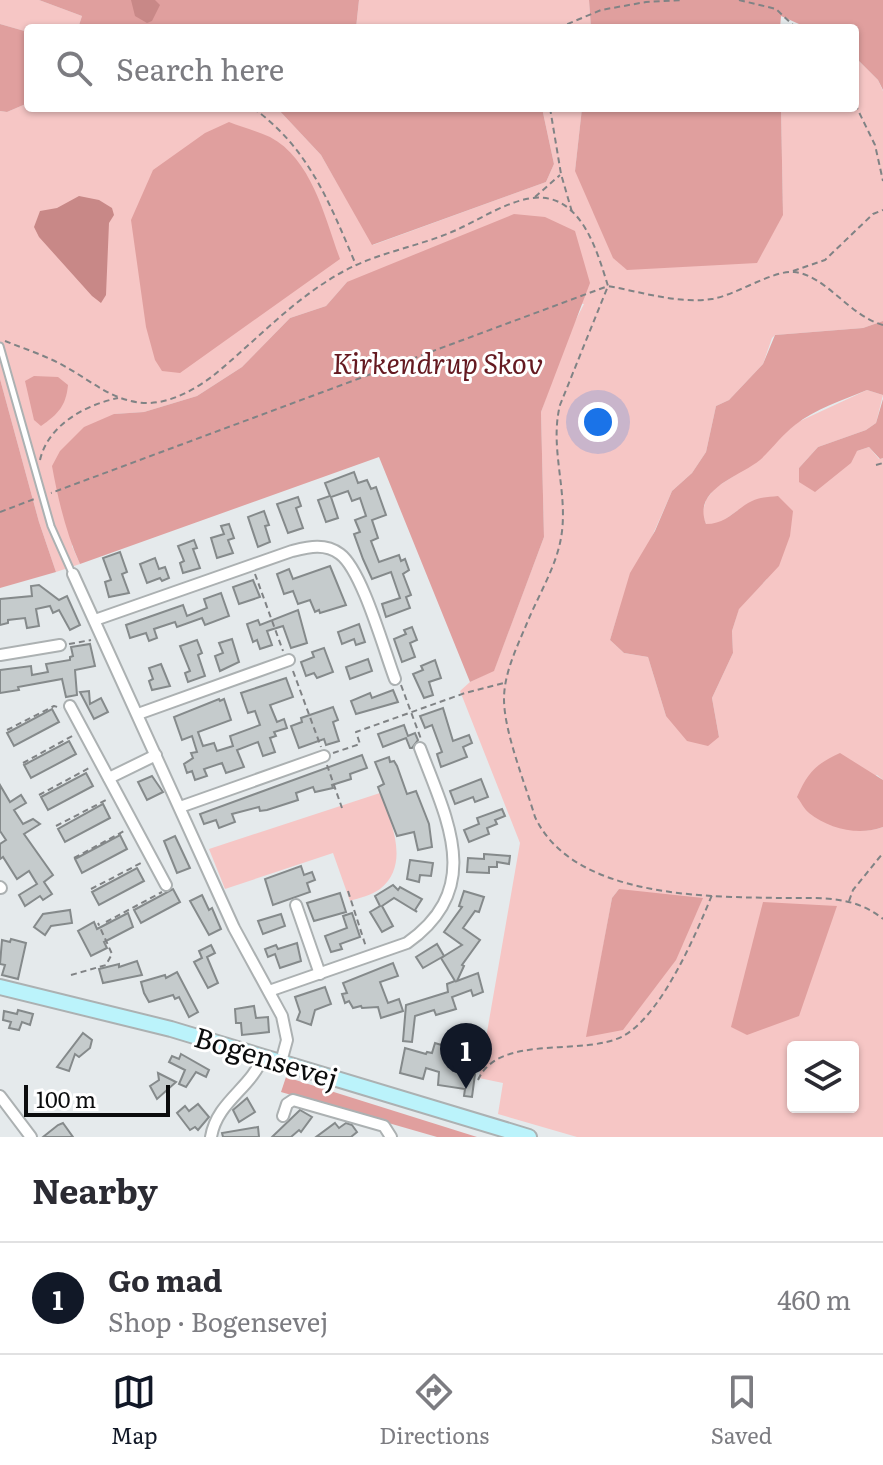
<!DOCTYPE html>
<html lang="en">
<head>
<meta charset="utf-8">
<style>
	body { margin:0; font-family:Literata,serif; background:#f7f7f7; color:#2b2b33 }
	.controls { position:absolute; right:24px; bottom:24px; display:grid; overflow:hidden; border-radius:8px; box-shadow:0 2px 6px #0004 }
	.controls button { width:72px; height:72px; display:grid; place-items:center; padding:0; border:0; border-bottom:2px solid #e1e1e2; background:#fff; color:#2b2b33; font:40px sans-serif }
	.scale { position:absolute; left:24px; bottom:20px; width:146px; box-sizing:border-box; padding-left:8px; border:4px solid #0b0c0d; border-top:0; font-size:22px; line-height:28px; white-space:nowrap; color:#0b0c0d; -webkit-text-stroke:6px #fff; paint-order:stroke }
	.you { position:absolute; left:598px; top:422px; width:28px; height:28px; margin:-20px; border:6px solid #fff; border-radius:50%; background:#1a73e8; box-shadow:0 0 0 12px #1a73e833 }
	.badge { display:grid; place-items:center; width:52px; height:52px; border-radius:50%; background:#111827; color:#fff; font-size:26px; font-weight:700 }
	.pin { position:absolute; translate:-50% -66px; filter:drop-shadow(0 2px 4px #0008) }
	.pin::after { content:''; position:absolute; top:42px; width:28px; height:24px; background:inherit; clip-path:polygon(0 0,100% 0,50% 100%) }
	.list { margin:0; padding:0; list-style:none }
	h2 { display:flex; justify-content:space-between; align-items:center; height:104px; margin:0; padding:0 32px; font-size:34px }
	h2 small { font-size:26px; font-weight:400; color:#7c7c81 }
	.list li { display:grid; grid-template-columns:52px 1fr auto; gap:24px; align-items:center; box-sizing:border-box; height:112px; padding:0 32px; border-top:2px solid #e1e1e2 }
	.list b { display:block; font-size:30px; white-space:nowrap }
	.list p { margin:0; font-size:26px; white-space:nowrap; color:#7c7c81 }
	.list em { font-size:26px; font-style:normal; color:#7c7c81 }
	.icon { flex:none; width:44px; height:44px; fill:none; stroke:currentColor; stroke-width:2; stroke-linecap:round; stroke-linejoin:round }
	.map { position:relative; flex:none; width:883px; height:1137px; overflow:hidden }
	.search { position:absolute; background:#fff; box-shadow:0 2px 6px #0004; left:24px; right:24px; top:24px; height:88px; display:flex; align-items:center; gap:20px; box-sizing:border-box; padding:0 28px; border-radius:8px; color:#7c7c81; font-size:30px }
	.sheet { height:216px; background:#fff }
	nav { display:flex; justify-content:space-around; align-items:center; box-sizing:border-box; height:112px; border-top:2px solid #e1e1e2; background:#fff; font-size:22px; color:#7c7c81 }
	nav a { display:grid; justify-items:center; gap:4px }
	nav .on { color:#111827 }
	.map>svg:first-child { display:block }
</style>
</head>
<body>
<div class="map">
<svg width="883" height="1137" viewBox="0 0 883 1137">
	<rect width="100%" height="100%" fill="#e5eaec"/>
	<!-- green -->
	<g fill="#f6c6c5" fill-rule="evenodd">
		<path d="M0 0H39L82 16 78 28H28V32L0 24Z"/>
		<path d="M359 0H589L591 28H356Z"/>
		<path d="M855 57 878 80 883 91V321L863 328 775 335 772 338 763 364 729 400 716 406 706 452 692 473 672 491 618 614 610 640 624 653 648 657 666 716 719 737 712 698 733 653 732 631 739 608 767 579 738 510 719 524H706L702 514 706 500 715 488 734 476 798 422 867 390 883 395 876 423 866 430 818 447 799 468 800 482 857 451 869 447 879 459 883 458V780L877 775 808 812C833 825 855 837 883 827V1137H577L498 1114 503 1083 479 1078 520 843 460 691 470 682 494 670 544 537 541 412 567 337 584 304 347 282 326 306 290 318 242 367 197 396 144 412 114 414 72 546 80 564 56 572 39 522 0 379V111L7 112 28 103V108H277L321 155 373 245 546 182 554 164 542 108H582L575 171 783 215 781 108H855ZM619 889 587 1036 612 898ZM793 1047H853V1107H793Z"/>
		<path d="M380 793C391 822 411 864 380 889 372 895 359 898 350 901L333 853 225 889 209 849Z"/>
	</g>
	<!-- forest -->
	<g fill="#e09f9e">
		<path d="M39 0H359L356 28H78L82 16Z"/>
		<path d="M589 0H883V90L878 80 855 57V28H808L781 16 780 28H591Z"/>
		<path d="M0 24 28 32V103L7 112 0 111Z"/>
		<path d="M277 108H542L554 164 546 182 372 245 321 155Z"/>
		<path d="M582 108H781L783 215 757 263 627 270 613 258 575 171Z"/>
		<path d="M229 122C242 127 257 131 270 137 312 159 325 218 340 259L180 373 162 371 155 360 146 327 131 220 153 170 205 133Z"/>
		<path d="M514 214 545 217 575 231 590 283 541 412 544 537 494 671 470 682 379 457 80 564C66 533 58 499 52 466L60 451 84 427 114 414 144 412 197 396 242 367 290 318 326 306 347 282Z"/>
		<path d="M883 321V395L867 390C843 400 815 409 795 425 782 435 772 449 760 460 739 477 692 489 706 524 727 524 734 510 752 501 760 497 769 497 778 496L793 511 790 536 779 566 739 609 732 631 733 653 712 698 719 737 708 746 687 741 666 716 648 657 624 653 610 640 630 573 655 531 672 491 692 473 706 452 716 406 729 400 763 364 775 335 863 328Z"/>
		<path d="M34 376 58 377 68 385C66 406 58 414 41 426L34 420 25 381Z"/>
		<path d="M0 379 39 522 56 572 0 588Z"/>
		<path d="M883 399V458L880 459 869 447 857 451 851 463 815 492 799 482V468L818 447 866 430 876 423Z"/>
		<path d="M840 753 883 780V827C859 836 829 829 809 813 804 809 801 802 797 797 808 772 816 764 840 753Z"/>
		<path d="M619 889 703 898 676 960 623 1030 586 1037 612 898Z"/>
		<path d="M763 902 837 906 799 1016 747 1035 731 1027Z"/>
		<path d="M286 1077 477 1137H437L281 1092Z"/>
	</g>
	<!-- water -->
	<g fill="#c88887">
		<path d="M131 0H155L160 5 152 21 147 23 135 16Z"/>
		<path d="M79 196 99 200 112 208 114 215 109 223 106 295 101 303 92 296 39 237 34 227 40 211 57 208Z"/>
	</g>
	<!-- building -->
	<g fill="#c5cbcc" stroke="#858a8b" stroke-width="2">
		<path d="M354 472 358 483 367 480 371 489 376 487 386 515 372 520 378 538 371 541 379 562 399 555 401 561 405 559 409 570 403 574 411 595 406 597 410 608 386 617 382 604 400 598 391 572 372 579 363 559 354 534 360 532 355 520 366 516 360 498 352 501 348 491 331 497 338 518 326 522 318 500 330 496 325 483Z"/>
		<path d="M298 497 301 506 296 508 303 528 288 533 277 504Z"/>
		<path d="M264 511 269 525 265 526 270 542 258 547 248 517Z"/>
		<path d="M229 524 234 538 228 540 233 553 217 558 211 538 224 534 221 526Z"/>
		<path d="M194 540 197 548 193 549 200 568 183 573 180 563 184 561 178 546Z"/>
		<path d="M120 552 127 572 122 574 129 593 109 597 105 582 111 580 103 558Z"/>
		<path d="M155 558 159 569 165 567 169 578 162 581 160 578 147 583 140 564Z"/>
		<path d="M330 566 346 605 320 613 319 610 315 612 310 600 298 604 293 591 284 594 277 574 289 569 293 579Z"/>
		<path d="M253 580 260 597 239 604 233 587Z"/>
		<path d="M39 585 59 600 67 596 80 625 70 630 59 610 53 613 50 606 36 609 39 626 27 628 25 618 8 620V623L0 625V599L32 596 31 586Z"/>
		<path d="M221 593 229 616 205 625 202 618 177 627 175 622 154 629 157 638 149 641 146 633 130 638 126 625 183 605 187 616 207 608 204 599Z"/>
		<path d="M298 610 307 643 291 648 283 626 267 631 272 645 260 649 257 640 253 642 247 624 258 620 260 625Z"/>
		<path d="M359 624 365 642 356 645 354 639 342 644 338 632Z"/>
		<path d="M412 627 417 640 410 643 415 657 402 662 394 639 406 634 404 630Z"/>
		<path d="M232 639 239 662 220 671 215 656 223 653 219 643Z"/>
		<path d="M197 640 202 653 198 655 205 676 188 682 185 673 190 671 180 646Z"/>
		<path d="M90 644 95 666 75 670 77 695 66 697 62 679 18 687 19 690 0 693V670L31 666 32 675 48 672 46 664 70 660V657L73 656 71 647Z"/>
		<path d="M324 648 333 672 317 678 314 673 306 676 301 662 314 657 312 652Z"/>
		<path d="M368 659 372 671 350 679 346 667Z"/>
		<path d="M435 660 441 678 429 682 433 695 424 698 413 674 423 670 421 666Z"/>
		<path d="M161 664 170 686 152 690 149 681 153 679 149 668Z"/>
		<path d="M286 678 293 697 270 705 277 722 284 719 287 728 274 732 276 736 270 738 275 752 263 756 258 742 237 750 244 767 226 773 222 763 204 769 207 776 195 780 192 771 187 773 184 764 193 758 191 753 197 752 192 736 182 740 174 717 219 699 220 701 224 699 231 720 198 732 203 746 214 743 217 751 233 746 230 736 260 725 255 711 248 713 241 693Z"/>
		<path d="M393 690 398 702 356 714 351 701 370 693 372 698Z"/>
		<path d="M89 691 90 704 101 698 108 712 94 719 80 692Z"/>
		<path d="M333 707 338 720 333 722 339 741 326 745 324 739 299 748 291 726 302 722 301 718Z"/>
		<path d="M443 708 453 741 469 735 472 743 463 747 467 757 441 767 437 754 442 752 432 725 425 728 420 716Z"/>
		<path d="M52 709 59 722 14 746 7 733Z"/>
		<path d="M404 725 408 736 415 733 418 740 412 748H410L406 738 383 747 378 734Z"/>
		<path d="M69 741 76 754 31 778 24 765Z"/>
		<path d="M362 755 367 768 350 774 351 779 332 785 333 788 315 792 313 787 296 793 298 800 267 810 260 811 259 807 232 814 235 822 219 828 216 820 204 824 200 814Z"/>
		<path d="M389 757 390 762 394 761 397 766 407 794 416 791 429 824 432 847 418 850 414 832 397 836 378 787 384 784 375 762Z"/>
		<path d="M86 773 93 786 48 810 41 797Z"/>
		<path d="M152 776 163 792 147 800 138 782Z"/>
		<path d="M481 779 488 797 475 802 473 797 455 804 450 791Z"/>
		<path d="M0 785 10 802 21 795 26 803 14 810 23 824 33 819 40 824 24 834 53 875 44 882 52 894 43 900 40 896 25 906 19 895 37 884 29 871 17 879 3 857 0 859V844L6 840 0 831Z"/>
		<path d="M103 804 110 818 65 842 58 829Z"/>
		<path d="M502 809 505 816 495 820 497 824 487 828 489 834 469 842 464 830 479 824 477 818Z"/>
		<path d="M120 835 127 849 82 873 75 859Z"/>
		<path d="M175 836 190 868 177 873 164 841Z"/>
		<path d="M484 854 510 856 509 864 497 862V867H489V873L467 872 468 858 484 859Z"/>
		<path d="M410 860 433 863 431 876 420 875 419 882 407 879Z"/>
		<path d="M301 866 304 875 312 872 315 880 307 883 310 892 273 905 265 879Z"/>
		<path d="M137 868 144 881 99 905 92 892Z"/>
		<path d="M393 885 398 890 400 887 422 899 415 910 417 912 394 898 382 906 393 926 382 932 370 912 380 906 375 896Z"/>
		<path d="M173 889 180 902 141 923 134 910Z"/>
		<path d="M464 891 484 897 479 912 475 911 463 928 480 940 462 965 464 966 457 981 478 973 483 992 473 996 471 990 452 997 456 1009 436 1015 434 1010 415 1016 412 1042 403 1041 406 1005 448 992 447 984 455 981 441 958 462 945 444 932 462 907 459 906Z"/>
		<path d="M340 893 346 912 314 921 307 903Z"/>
		<path d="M202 895 209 910 212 908 221 929 209 935 190 901Z"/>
		<path d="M70 910 72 923 51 926 45 935 34 927 43 914Z"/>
		<path d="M128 913 133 927 104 942 107 948 91 956 78 931 94 922 97 929Z"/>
		<path d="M352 913 360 937 340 944 342 949 331 952 325 936 347 928 343 916Z"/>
		<path d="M281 914 285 926 263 934 258 921Z"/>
		<path d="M11 939 26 943 18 979 2 975 5 965 0 964 2 940 10 942Z"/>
		<path d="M297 943 301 961 280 968 275 954 268 957 265 949 276 945 278 949Z"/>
		<path d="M437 944 444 956 423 968 416 957Z"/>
		<path d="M211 945 215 953 207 957 218 983 208 988 194 962 202 958 199 951Z"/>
		<path d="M137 961 142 975 103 983 99 969 119 964V967Z"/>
		<path d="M393 963 398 976 380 982 388 1003 399 999 403 1011 381 1018 378 1007 362 1008 361 1006 353 1008 349 1001 345 1003 342 994 347 993 343 983Z"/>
		<path d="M177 972 198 1012 189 1017 179 997 175 999 173 995 149 1002 144 993 141 982 165 975 166 978Z"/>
		<path d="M325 987 331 1004 315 1010 311 1025 297 1020 300 1012 295 997Z"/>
		<path d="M254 1006 256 1018 268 1017 269 1032 242 1035 241 1023H236L235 1009Z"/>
		<path d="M18 1010 33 1014 30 1025 22 1022 19 1030 9 1028 11 1022 3 1020 4 1011 17 1014Z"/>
		<path d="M83 1033 92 1040 90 1048 79 1057 75 1054 69 1071 57 1067Z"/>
		<path d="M452 1041 464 1042 463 1050 456 1049 453 1071 475 1074 472 1097 464 1096 465 1089 438 1085 439 1072 426 1068 423 1079 400 1073 405 1048 426 1054 427 1052 432 1053 435 1043 451 1048Z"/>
		<path d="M181 1054 209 1070 206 1077 196 1072 186 1087 179 1084 185 1070 169 1062 172 1056 179 1059Z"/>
		<path d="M158 1073 176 1082 157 1099 150 1086 159 1080Z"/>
		<path d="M247 1098 255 1112 239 1122 233 1110Z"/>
		<path d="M198 1104 209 1117 198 1130 195 1127 190 1130 177 1113 185 1106 189 1111Z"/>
		<path d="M300 1110 312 1117 301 1132 299 1130 291 1137H272Z"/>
		<path d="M63 1123 73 1137H43L58 1125Z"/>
		<path d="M335 1123 339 1128 346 1123 352 1125 357 1132 351 1137H316Z"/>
		<path d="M258 1127 259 1137H223L222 1133Z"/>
	</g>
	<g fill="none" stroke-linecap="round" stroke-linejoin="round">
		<!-- lane casing -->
		<g stroke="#acb1b2" stroke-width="9">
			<path id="lane" d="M0 346 51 526 72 573"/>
		</g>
		<!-- street casing -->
		<g stroke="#acb1b2" stroke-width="14">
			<g id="street">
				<path d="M73 574 234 928 282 1016 287 1040 281 1062"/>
				<path d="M95 620 292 551C309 547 325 543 340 554 362 570 384 650 395 679"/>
				<path d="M0 655 60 645"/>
				<path d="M70 706 166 885"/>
				<path d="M138 714 289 660"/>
				<path d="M109 778 156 755"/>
				<path d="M180 807 324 756"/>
				<path d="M0 887 1 888"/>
				<path d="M296 905 320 974"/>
				<path d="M269 991 407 943C485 888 447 820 420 748"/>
				<path d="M0 1096 31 1137"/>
				<path d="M283 1116 287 1104 293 1100 384 1126 391 1137"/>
				<path d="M211 1137C217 1101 252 1088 263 1056"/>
			</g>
		</g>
		<!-- secondary casing -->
		<g stroke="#acb1b2" stroke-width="18">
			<path id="secondary" d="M0 987 171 1029 529 1137"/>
		</g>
		<!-- path -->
		<g stroke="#808385" stroke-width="2" stroke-dasharray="6 4" stroke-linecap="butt">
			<path d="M739 0 776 9 796 28"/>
			<path d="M558 28 601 10 646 2 682 0"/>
			<path d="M855 104 875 145 883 181"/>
			<path d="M253 108C309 148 330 204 356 265"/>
			<path d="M550 108 561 174 572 212"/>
			<path d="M535 197 560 175"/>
			<path d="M793 271 825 260 873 214 883 210"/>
			<path d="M883 325C849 316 826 275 794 272 773 270 736 295 712 299 678 304 641 292 608 286L560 405C549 449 569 493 561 538 556 567 538 596 527 623 517 647 504 673 504 699 504 732 525 783 535 817 573 898 706 897 784 898 819 898 854 895 883 919"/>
			<path d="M5 341C25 349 47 356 66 367 93 382 115 403 148 403 171 403 196 389 214 375 258 339 295 297 346 270 380 252 420 246 454 231 479 220 505 202 532 198 581 192 597 251 608 286L51 493"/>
			<path d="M40 460C48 425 85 405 118 398"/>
			<path d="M876 465 883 463"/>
			<path d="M0 512 37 498"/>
			<path d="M255 574 283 651"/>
			<path d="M69 644 91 640"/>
			<path d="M293 671 321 747"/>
			<path d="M401 685 421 739"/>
			<path d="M7 730 54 706 61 708"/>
			<path d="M333 753 360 744 356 732 465 693 504 683"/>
			<path d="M23 763 74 735"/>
			<path d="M327 765 342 808"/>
			<path d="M39 795 91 767"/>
			<path d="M56 826 108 799"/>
			<path d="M74 858 126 830"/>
			<path d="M91 889 143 862"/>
			<path d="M348 891 366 947"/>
			<path d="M849 901 853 890 883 853"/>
			<path d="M106 922 162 892"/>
			<path d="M71 975 106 965 112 954 98 923"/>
			<path d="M478 1080C499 1032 586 1058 625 1035 663 1012 696 934 712 895"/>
		</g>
		<!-- lane -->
		<use href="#lane" stroke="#fff" stroke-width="5"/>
		<!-- street -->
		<use href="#street" stroke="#fff" stroke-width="10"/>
		<!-- secondary -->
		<use href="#secondary" stroke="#bbf3fb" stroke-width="14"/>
	</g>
	<g text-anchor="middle" stroke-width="6" stroke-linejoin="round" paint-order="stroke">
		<!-- park labels -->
		<g font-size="28" font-style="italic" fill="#651920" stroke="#fff">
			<text x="438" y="374">Kirkendrup Skov</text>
		</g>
		<!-- street labels -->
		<g font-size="28" fill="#0b0c0d" stroke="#fff">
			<text transform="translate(266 1058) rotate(17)" y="10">Bogensevej</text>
		</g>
	</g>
</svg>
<div class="controls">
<button><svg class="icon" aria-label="layers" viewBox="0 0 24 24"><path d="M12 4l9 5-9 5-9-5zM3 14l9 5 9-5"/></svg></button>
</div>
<div class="scale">100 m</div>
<div class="you"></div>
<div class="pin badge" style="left:466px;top:1089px">1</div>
<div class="search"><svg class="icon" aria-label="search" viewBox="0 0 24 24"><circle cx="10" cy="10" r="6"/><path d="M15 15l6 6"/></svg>Search here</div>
</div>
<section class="sheet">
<h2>Nearby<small></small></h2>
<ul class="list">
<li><span class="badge">1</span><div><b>Go mad</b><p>Shop · Bogensevej</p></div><em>460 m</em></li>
</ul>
</section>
<nav>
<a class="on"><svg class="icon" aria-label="map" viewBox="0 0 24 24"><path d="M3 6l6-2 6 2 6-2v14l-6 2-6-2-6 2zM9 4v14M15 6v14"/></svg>Map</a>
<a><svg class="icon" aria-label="directions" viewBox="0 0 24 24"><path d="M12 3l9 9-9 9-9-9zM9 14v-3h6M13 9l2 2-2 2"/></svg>Directions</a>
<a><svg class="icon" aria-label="saved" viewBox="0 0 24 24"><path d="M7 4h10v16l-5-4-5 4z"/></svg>Saved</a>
</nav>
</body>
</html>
